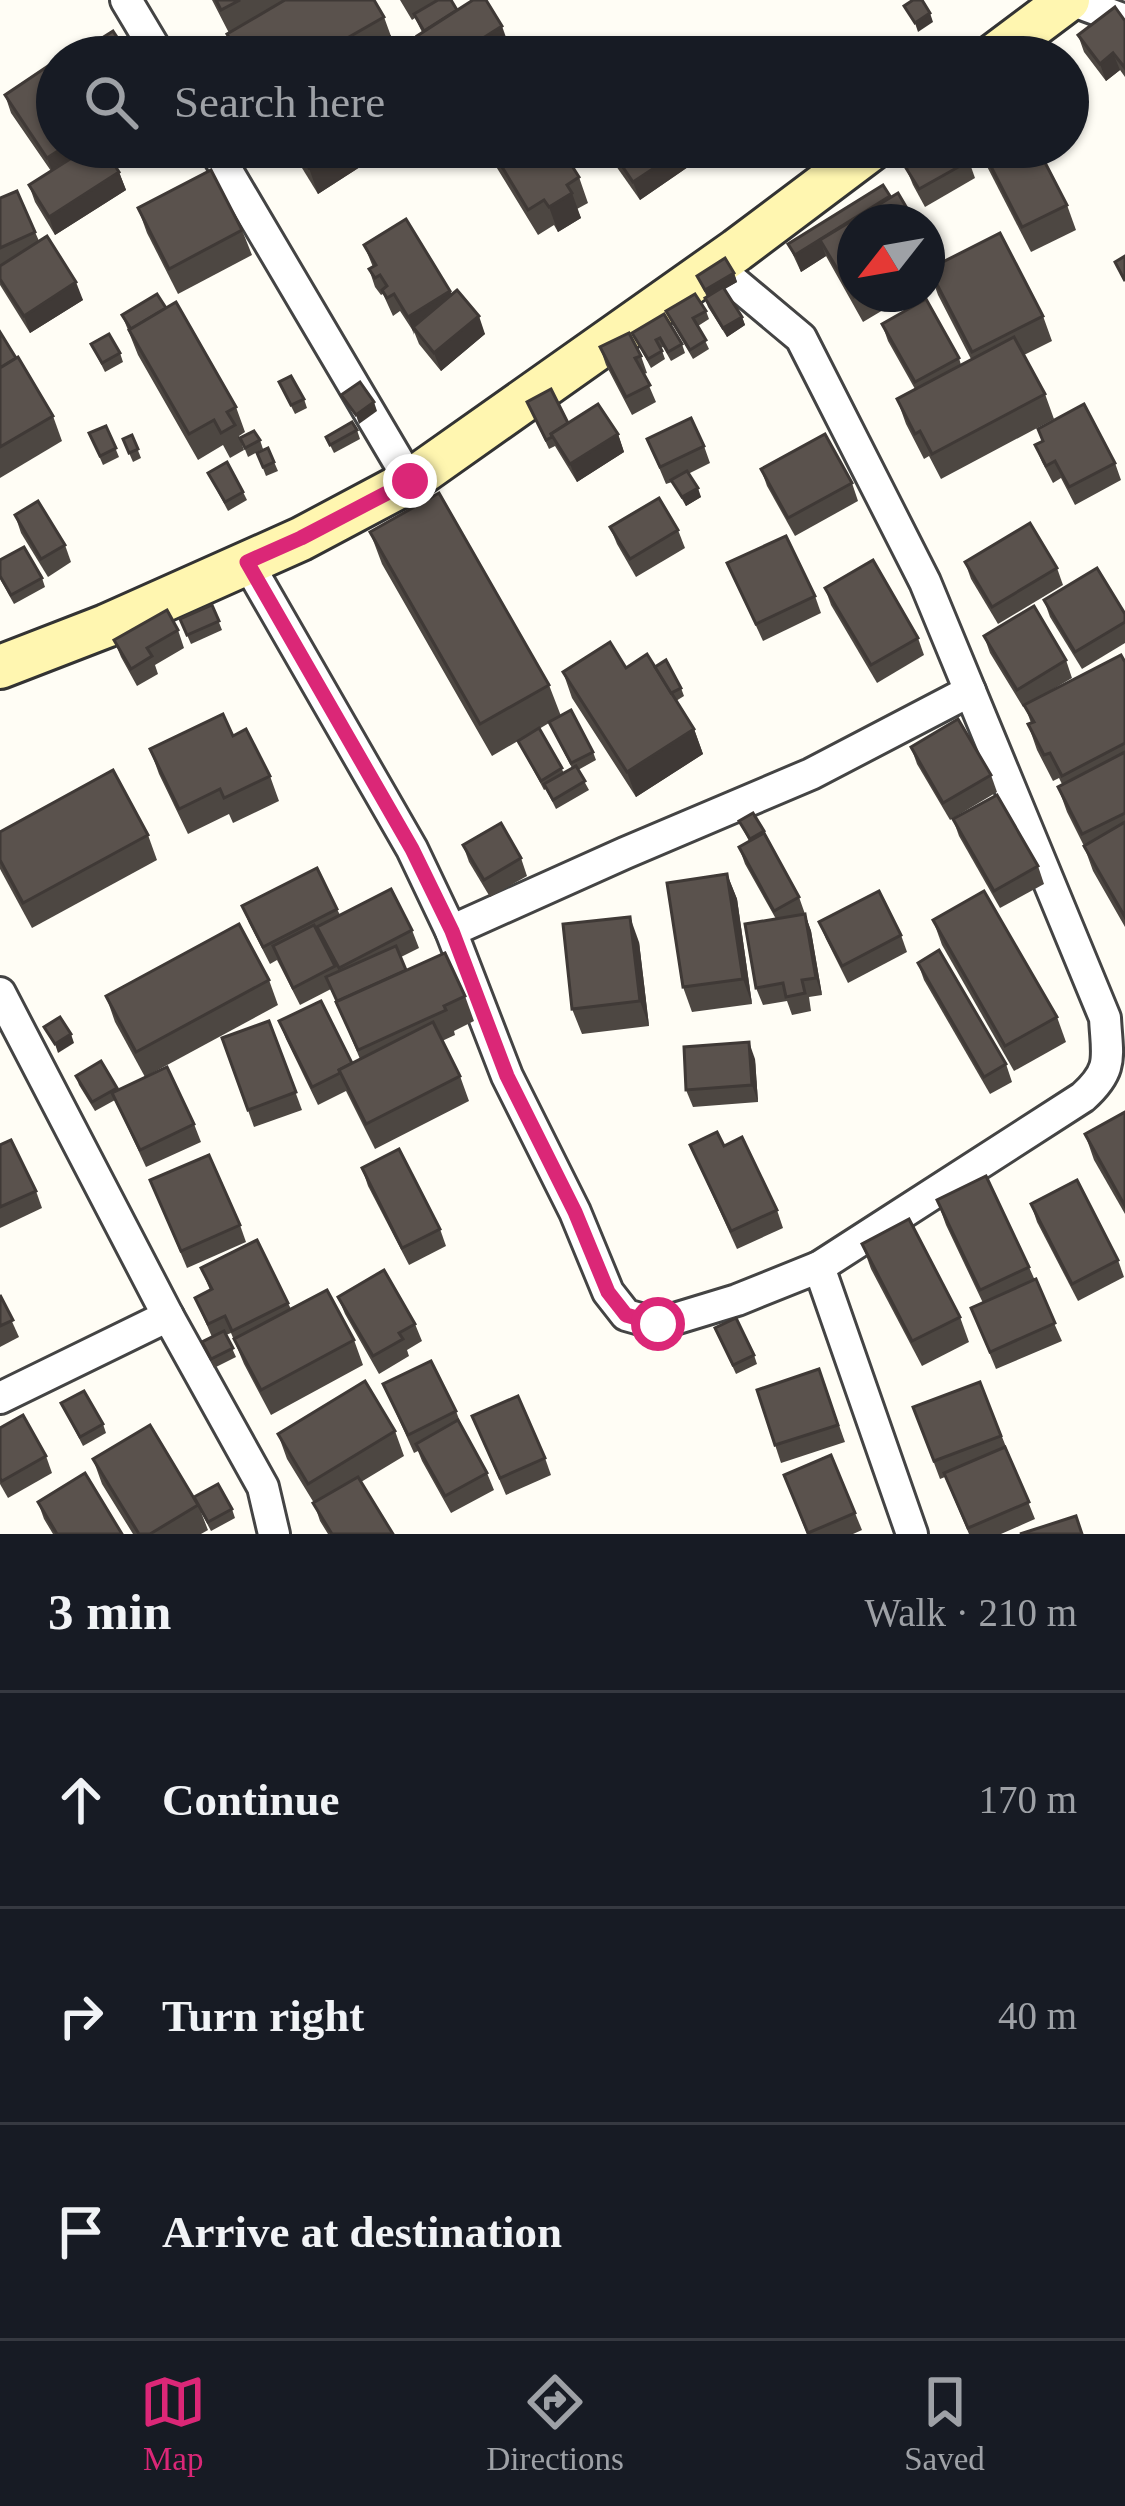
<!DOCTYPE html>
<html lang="en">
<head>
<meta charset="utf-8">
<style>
	body { margin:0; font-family:Georgia,serif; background:#242831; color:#f1f3f6 }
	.compass { position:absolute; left:837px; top:204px; width:108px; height:108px; border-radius:50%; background:#171b24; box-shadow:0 3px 9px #0004; rotate:239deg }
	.stop { position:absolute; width:36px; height:36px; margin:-27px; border:9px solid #db2777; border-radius:50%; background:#fff }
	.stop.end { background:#db2777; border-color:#fff; box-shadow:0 3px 12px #0008 }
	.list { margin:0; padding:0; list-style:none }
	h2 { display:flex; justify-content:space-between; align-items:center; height:156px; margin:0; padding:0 48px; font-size:51px }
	h2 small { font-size:39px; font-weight:400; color:#9ea1a6 }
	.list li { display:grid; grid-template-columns:78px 1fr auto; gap:36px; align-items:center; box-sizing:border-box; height:216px; padding:0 48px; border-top:3px solid #363941 }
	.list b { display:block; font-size:45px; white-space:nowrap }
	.list em { font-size:39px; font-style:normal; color:#9ea1a6 }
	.icon { flex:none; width:66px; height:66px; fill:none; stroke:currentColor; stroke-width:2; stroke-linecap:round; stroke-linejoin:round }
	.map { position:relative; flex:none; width:1125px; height:1534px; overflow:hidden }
	.search { position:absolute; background:#171b24; box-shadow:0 3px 9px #0004; left:36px; right:36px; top:36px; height:132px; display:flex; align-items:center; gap:30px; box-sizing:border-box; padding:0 42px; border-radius:66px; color:#9ea1a6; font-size:45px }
	.sheet { height:804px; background:#171b24 }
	nav { display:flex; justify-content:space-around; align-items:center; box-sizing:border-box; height:168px; border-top:3px solid #363941; background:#171b24; font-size:33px; color:#9ea1a6 }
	nav a { display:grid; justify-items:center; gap:6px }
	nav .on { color:#db2777 }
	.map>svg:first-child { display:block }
</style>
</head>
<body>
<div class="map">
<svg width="1125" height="1534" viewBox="0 0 1125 1534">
	<rect width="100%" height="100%" fill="#fffdf5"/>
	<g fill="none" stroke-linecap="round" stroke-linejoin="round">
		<!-- street casing -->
		<g stroke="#444" stroke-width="36">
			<g id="street">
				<path d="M126 0 160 57"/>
				<path d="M1071 0 1125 20"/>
				<path d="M213 147 410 481"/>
				<path d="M247 562 412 849 451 931 507 1076 575 1212 608 1292 626 1315 658 1324 737 1300 819 1267 1083 1097C1114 1069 1107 1057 1105 1018L925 582 801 338 715 266"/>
				<path d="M451 931 625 853 811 774 970 691"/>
				<path d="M0 993 168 1316 263 1487 274 1534"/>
				<path d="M819 1267 912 1534"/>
				<path d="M0 1398 168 1316"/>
			</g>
		</g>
		<!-- secondary casing -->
		<g stroke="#333" stroke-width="48">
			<g id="secondary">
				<path d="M992 57 1068 0"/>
				<path d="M0 667 106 626 301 539 410 481 737 250 874 147"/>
			</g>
		</g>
		<!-- street -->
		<use href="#street" stroke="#fff" stroke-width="30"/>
		<!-- secondary -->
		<use href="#secondary" stroke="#fff6b0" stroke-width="42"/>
	</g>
	<!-- wall -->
	<g fill="#4d4742" fill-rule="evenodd">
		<path d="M212 0H374L384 17 392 39 403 57H235L227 34 229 33Z"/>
		<path d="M400 0H451L457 10 508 43 486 57H425L417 36 422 32 415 18 412 20Z"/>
		<path d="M1125 21V77L1120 70 1106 81 1084 52 1078 35Z"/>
		<path d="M5 95 57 147 119 172 126 190 55 235 35 202 29 185 51 171 11 113Z"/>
		<path d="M294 147H391L318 194 302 168Z"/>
		<path d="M484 147H560L579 177 588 203 577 209 581 218 558 232 554 225 538 235Z"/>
		<path d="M717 147 640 200 616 166 610 148Z"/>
		<path d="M977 147H1037L1067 205 1076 230 1031 252Z"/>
		<path d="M969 161 975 178 925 207 913 185 906 168Z"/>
		<path d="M0 198 35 232 39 241 83 300 30 333 0 285Z"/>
		<path d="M890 198 855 294H910L863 322 826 256 801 272 788 244Z"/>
		<path d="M138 208 242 230 252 255 178 294 147 233Z"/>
		<path d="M927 242 938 265 1043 316 1052 341 1024 355 1045 394 1054 419 941 479 929 456 924 459 906 424 897 399 915 389 888 341 882 324 959 358 961 365 971 359 938 295 933 281 927 284Z"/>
		<path d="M364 245 450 291 485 334 441 371 419 344 415 334 400 311 393 316 383 294 381 295 375 287 369 269 373 267Z"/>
		<path d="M734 273 737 282 724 289 742 317 745 325 727 337 708 307 705 298 707 297 697 276Z"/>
		<path d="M166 308 236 407 245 432 239 436 244 450 230 458 223 445 198 460 138 355 122 315Z"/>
		<path d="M666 311H706L709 319 698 326 709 349 693 359 670 320Z"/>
		<path d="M0 332 53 416 62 441 0 478Z"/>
		<path d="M632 333 682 344 685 353 671 361 663 347 661 348 665 359 651 368Z"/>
		<path d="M91 344 120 353 123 362 105 372Z"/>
		<path d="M600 347 641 356 647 373 644 374 656 402 632 415 606 365Z"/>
		<path d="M279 382 304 399 307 408 295 414Z"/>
		<path d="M527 402 568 423 618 434 624 452 577 482 555 446 549 449Z"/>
		<path d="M106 426 119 457 103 465 89 433Z"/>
		<path d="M1038 429 1115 463 1121 480 1075 505 1061 478 1053 483 1042 462 1035 445 1042 441Z"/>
		<path d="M357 430 360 439 334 453 326 437Z"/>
		<path d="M132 435 141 458 133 462 123 439Z"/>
		<path d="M647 439 704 446 710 463 688 474 701 497 686 506 672 482 666 484Z"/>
		<path d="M260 440 263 449 248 457 244 447Z"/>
		<path d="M268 448 278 471 266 476 257 453Z"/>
		<path d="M761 469 852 483 858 501 795 536 767 486Z"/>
		<path d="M208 473 243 492 247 500 228 511Z"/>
		<path d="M15 515 65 545 71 562 48 577 21 533Z"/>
		<path d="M610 527 678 530 685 548 636 577 617 544Z"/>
		<path d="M370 532 549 685 561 716 593 752 596 760 578 770 589 790 556 809 546 789 544 790 518 741 492 756 382 564ZM549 723 572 768 564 773 539 729Z"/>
		<path d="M0 560 42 578 45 587 14 604 0 579Z"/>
		<path d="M965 562 1057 568 1063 585 998 624 971 579Z"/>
		<path d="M727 563 815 596 821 613 763 641Z"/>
		<path d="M825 588 918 638 924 655 877 683 831 605Z"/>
		<path d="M1044 600 1125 614V643L1082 669 1050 617Z"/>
		<path d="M212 605 222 630 191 644 180 619Z"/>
		<path d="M178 630 184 648 155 665 158 674 137 686 121 657 114 640Z"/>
		<path d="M984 636 1066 660 1072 678 1038 698 1125 662V927L1093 871 1084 846 1067 812 1058 787 1062 784 1059 778 1053 781 1037 750 1028 724 1031 723 1025 706 1023 707 990 653Z"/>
		<path d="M655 667 681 688 684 696 676 701 694 729 703 754 636 797 572 698 563 672Z"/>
		<path d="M233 736 270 776 279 801 233 823 229 814 188 834 159 774 150 749Z"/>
		<path d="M911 747 991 775 997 792 950 820 917 764Z"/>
		<path d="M953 819 1038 866 1044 884 1000 908 959 836Z"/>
		<path d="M739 821 764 831 799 897 811 931 822 995 809 997 811 1011 792 1015 787 1001 763 1005 756 988 776 919 745 864 739 847 749 841Z"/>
		<path d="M0 832 148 835 157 860 32 928 0 869Z"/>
		<path d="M463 845 521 858 527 876 490 897 469 862Z"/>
		<path d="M727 874 737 899 752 1004 692 1012 683 987Z"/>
		<path d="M242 906 337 909 340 915 412 930 419 948 401 957 406 970 465 996 474 1021 454 1031 455 1035 442 1041 460 1076 469 1101 375 1149 346 1091 318 1105 286 1039 279 1021 352 1063 360 1059 331 989 300 1005 277 960 270 964 249 923Z"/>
		<path d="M933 920 1057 1017 1066 1042 1014 1071 942 945Z"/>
		<path d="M819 922 901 935 907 952 848 983 826 939Z"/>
		<path d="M639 942 649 1026 582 1034 572 1009Z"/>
		<path d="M918 963 1006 1064 1012 1082 990 1094 924 980Z"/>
		<path d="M269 980 278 1005 145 1077 115 1022 106 996Z"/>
		<path d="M269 1021 302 1110 254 1127 222 1038Z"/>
		<path d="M755 1059 758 1102 693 1107 686 1090Z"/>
		<path d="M101 1061 118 1091 194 1124 201 1142 146 1167 115 1100 95 1111 79 1085 76 1076Z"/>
		<path d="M1125 1112V1214L1094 1160 1085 1134Z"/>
		<path d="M0 1145 36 1191 42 1208 0 1228Z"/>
		<path d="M690 1145 724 1146 777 1210 783 1228 737 1249Z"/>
		<path d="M362 1168 440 1229 446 1246 409 1265 368 1186Z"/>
		<path d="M150 1180 240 1225 246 1242 187 1268Z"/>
		<path d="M937 1200 1029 1267 1062 1341 996 1369 971 1308 983 1303 946 1225Z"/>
		<path d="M1031 1204 1118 1260 1124 1277 1078 1301 1037 1222Z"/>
		<path d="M862 1244 960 1317 969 1342 922 1366 871 1269Z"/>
		<path d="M201 1268 288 1303 291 1309 354 1340 363 1365 271 1415 244 1364 231 1333 226 1335 236 1357 214 1368 206 1350 202 1342 212 1337 195 1298 210 1290Z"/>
		<path d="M0 1295 19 1337 0 1347Z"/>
		<path d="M338 1297 415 1324 422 1341 407 1350 409 1356 379 1374 345 1314Z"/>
		<path d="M715 1328 754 1355 757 1364 736 1374Z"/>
		<path d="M819 1369 845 1442 781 1463 757 1390Z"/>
		<path d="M980 1382 1035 1519 1001 1534H969L945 1477 940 1479 913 1407Z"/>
		<path d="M383 1384 456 1411 462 1427 487 1473 494 1490 451 1513 422 1461 418 1451 414 1453Z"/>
		<path d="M61 1403 103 1424 106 1433 83 1446Z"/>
		<path d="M472 1416 545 1458 551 1475 506 1495Z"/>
		<path d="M0 1428 46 1456 52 1473 8 1498 0 1484Z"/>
		<path d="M395 1431 404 1456 361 1482 393 1534H328L320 1521 314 1503 287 1459 278 1434Z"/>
		<path d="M93 1459 195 1500 232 1509 235 1518 211 1531 201 1512 208 1530 201 1534H133L102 1484Z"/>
		<path d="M784 1475 855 1513 862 1530 853 1534H807Z"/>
		<path d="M38 1502 122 1534H53L44 1519Z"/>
	</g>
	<!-- shaded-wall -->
	<g fill="#3f3936">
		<path d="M930 13 933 22 918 32 915 23Z"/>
		<path d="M502 26 508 43 486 57H472L469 47Z"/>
		<path d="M1113 53 1120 70 1106 81 1100 64Z"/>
		<path d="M64 147H96L54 176 47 158Z"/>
		<path d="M342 147H391L318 194 309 168Z"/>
		<path d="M686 147H717L640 200 633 182Z"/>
		<path d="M119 172 126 190 55 235 49 217Z"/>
		<path d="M572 193 581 218 558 232 549 207Z"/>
		<path d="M890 196 896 213 820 240 826 256 801 272 795 255Z"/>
		<path d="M734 273 737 282 708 299 705 290Z"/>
		<path d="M76 282 83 300 30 333 24 316Z"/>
		<path d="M450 291 457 308 413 327 414 335 408 317Z"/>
		<path d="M479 316 485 334 441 371 434 353Z"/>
		<path d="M742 317 745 325 727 337 723 328Z"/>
		<path d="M374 402 377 411 359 424 356 415Z"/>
		<path d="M618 434 624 452 577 482 570 464Z"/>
		<path d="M698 488 701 497 686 506 682 497Z"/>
		<path d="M694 729 703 754 636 797 627 772Z"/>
		<path d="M727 874 737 899 752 1004 743 979Z"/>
		<path d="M805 914 811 931 822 995 816 978Z"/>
		<path d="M630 917 639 942 649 1026 640 1001Z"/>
		<path d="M71 1034 74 1043 58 1053 55 1044Z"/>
		<path d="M749 1042 755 1059 758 1102 752 1085Z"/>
	</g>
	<!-- building -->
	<g fill="#5a524d" stroke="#3f3936" stroke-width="3">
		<path d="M216 0H240L221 10Z"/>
		<path d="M285 0H374L384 17 323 52 325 57H240L227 34Z"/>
		<path d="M438 0H451L457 10 424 31 414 14Z"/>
		<path d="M473 0H486L502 26 469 47 475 57H430L417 36Z"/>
		<path d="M913 0H922L930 13 915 23 904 6Z"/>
		<path d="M1115 7 1125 21V68L1113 53 1100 64 1078 35Z"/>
		<path d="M113 31 130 57H72Z"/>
		<path d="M390 37 403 57H359Z"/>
		<path d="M54 62 57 66V147H64L47 158 5 95Z"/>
		<path d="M89 147H103L119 172 49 217 29 185Z"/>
		<path d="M295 147H342L309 168Z"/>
		<path d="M490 147H560L579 177 567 185 572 193 549 207 544 200 528 210Z"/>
		<path d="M612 147H686L633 182 610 148Z"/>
		<path d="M942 147H961L969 161 919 189 906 168Z"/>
		<path d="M981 147H1037L1067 205 1022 227Z"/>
		<path d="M211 170 242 230 169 269 138 208Z"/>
		<path d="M883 185 890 196 795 255 788 244Z"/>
		<path d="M17 191 35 232 0 248V198Z"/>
		<path d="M898 193 915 222H855V294H859L854 297 820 240Z"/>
		<path d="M406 219 450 291 408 317 394 294 387 298 382 290 387 286 380 275 375 278 369 269 376 265 364 245Z"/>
		<path d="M1000 233 1043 316 972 352 929 269Z"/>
		<path d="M47 236 76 282 24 316 0 279V266Z"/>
		<path d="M1125 256V281L1115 262Z"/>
		<path d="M725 258 734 273 705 290 697 276Z"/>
		<path d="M723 287 742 317 723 328 705 298Z"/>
		<path d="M457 290 479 316 434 353 413 327Z"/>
		<path d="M157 294 166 308 131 329 122 315Z"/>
		<path d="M695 294 706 311 693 318 706 340 690 350 666 311Z"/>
		<path d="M926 299 959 358 915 382 882 324Z"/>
		<path d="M176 302 236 407 227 412 235 425 221 433 214 420 189 434 129 330Z"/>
		<path d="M664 314 682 344 668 352 660 338 656 340 662 351 648 359 632 333Z"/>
		<path d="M0 332 16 358 0 368Z"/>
		<path d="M629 333 641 356 635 358 650 385 626 397 600 347Z"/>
		<path d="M109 334 120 353 102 363 91 344Z"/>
		<path d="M1014 337 1045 394 932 454 920 431 915 434 897 399Z"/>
		<path d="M18 357 53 416 0 447V368Z"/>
		<path d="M291 376 304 399 291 405 279 382Z"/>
		<path d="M360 382 374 402 356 415 341 395Z"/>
		<path d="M551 389 568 423 551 434 552 437 546 440 527 402Z"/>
		<path d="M598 404 618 434 570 464 551 434Z"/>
		<path d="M1084 404 1115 463 1069 487 1055 461 1046 466 1035 445 1043 441 1038 429Z"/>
		<path d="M691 418 704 446 660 467 647 439Z"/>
		<path d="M352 422 357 430 330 445 326 437Z"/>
		<path d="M106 426 116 448 100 456 89 433Z"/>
		<path d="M254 431 260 440 245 448 240 438Z"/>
		<path d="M825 434 852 483 788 518 761 469Z"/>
		<path d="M132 435 138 449 129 453 123 439Z"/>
		<path d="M268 448 274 462 263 467 257 453Z"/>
		<path d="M227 462 243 492 225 502 208 473Z"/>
		<path d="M687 471 698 488 682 497 671 480Z"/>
		<path d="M439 493 549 685 480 724 370 532Z"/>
		<path d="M659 498 678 530 630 559 610 527Z"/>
		<path d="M38 501 65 545 41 559 15 515Z"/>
		<path d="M1030 523 1057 568 992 607 965 562Z"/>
		<path d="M786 536 815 596 756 624 727 563Z"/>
		<path d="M24 547 42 578 11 595 0 576V560Z"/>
		<path d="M873 560 918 638 871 665 825 588Z"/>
		<path d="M1097 568 1125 614V622L1075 652 1044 600Z"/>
		<path d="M212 605 219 621 187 635 180 619Z"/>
		<path d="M1034 606 1066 660 1017 690 984 636Z"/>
		<path d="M167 610 178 630 147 648 152 656 131 669 114 640Z"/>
		<path d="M610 642 626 668 647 654 694 729 627 772 563 672Z"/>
		<path d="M1121 655 1125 662V743L1062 776 1050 753 1044 755 1028 724 1034 722 1024 705Z"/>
		<path d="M666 660 681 688 671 693 655 667Z"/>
		<path d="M571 710 593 752 571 763 549 722Z"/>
		<path d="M223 714 233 736 246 729 270 776 224 798 220 789 179 809 150 749Z"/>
		<path d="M958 719 991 775 943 803 911 747Z"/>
		<path d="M539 728 562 768 541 781 518 741Z"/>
		<path d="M1125 752V813L1082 834 1058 787Z"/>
		<path d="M576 766 585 781 553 800 544 784Z"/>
		<path d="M113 770 148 835 23 903 0 860V832Z"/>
		<path d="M997 795 1038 866 994 891 953 819Z"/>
		<path d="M753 813 764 831 750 839 739 821Z"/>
		<path d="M1125 822V917L1084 846Z"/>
		<path d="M501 823 521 858 484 880 463 845Z"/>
		<path d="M764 833 799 897 774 911 739 847Z"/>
		<path d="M317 868 337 909 263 947 242 906Z"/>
		<path d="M727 874 743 979 683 987 667 883Z"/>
		<path d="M391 889 412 930 339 968 317 927Z"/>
		<path d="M879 891 901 935 842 966 819 922Z"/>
		<path d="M984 891 1057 1017 1005 1046 933 920Z"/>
		<path d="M805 914 816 978 802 980 805 993 786 997 783 983 756 988 745 924Z"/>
		<path d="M630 917 640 1001 572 1009 563 924Z"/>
		<path d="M239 924 269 980 136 1052 106 996Z"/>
		<path d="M314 925 335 966 293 988 273 946Z"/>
		<path d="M396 946 406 970 337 1001 326 977Z"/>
		<path d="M939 950 1006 1064 984 1077 918 963Z"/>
		<path d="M445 953 465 996 444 1006 446 1010 358 1050 336 1002Z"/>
		<path d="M321 1001 352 1063 339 1070 340 1073 312 1087 279 1021Z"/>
		<path d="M60 1017 71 1034 55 1044 44 1027Z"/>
		<path d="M269 1021 296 1092 248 1110 222 1038Z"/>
		<path d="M433 1022 460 1076 366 1124 339 1070Z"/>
		<path d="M749 1042 752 1085 686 1090 684 1047Z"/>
		<path d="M101 1061 117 1088 92 1102 76 1076Z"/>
		<path d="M167 1067 194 1124 140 1150 112 1093Z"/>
		<path d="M1125 1112V1206L1085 1134Z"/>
		<path d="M717 1132 724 1146 742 1137 777 1210 731 1231 690 1145Z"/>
		<path d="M11 1140 36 1191 0 1207V1145Z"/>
		<path d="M399 1149 440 1229 402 1248 362 1168Z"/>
		<path d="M209 1155 240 1225 181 1251 150 1180Z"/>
		<path d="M986 1176 1029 1267 980 1290 937 1200Z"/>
		<path d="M1077 1180 1118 1260 1072 1284 1031 1204Z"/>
		<path d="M909 1219 960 1317 912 1341 862 1244Z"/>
		<path d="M257 1240 288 1303 232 1331 225 1316 208 1324 195 1298 212 1289 201 1268Z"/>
		<path d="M384 1270 415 1324 399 1333 403 1339 373 1356 338 1297Z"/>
		<path d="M1036 1279 1055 1323 990 1352 971 1308Z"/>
		<path d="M327 1290 354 1340 261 1390 234 1339Z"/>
		<path d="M0 1295 13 1320 0 1326Z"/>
		<path d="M736 1318 754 1355 733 1365 715 1328Z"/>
		<path d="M224 1331 233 1348 211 1359 202 1342Z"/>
		<path d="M431 1361 456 1411 408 1435 383 1384Z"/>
		<path d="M819 1369 838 1425 775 1445 757 1390Z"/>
		<path d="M365 1381 395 1431 308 1484 278 1434Z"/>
		<path d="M980 1382 1001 1436 934 1461 913 1407Z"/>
		<path d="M84 1391 103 1424 80 1437 61 1403Z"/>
		<path d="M518 1396 545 1458 500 1478 472 1416Z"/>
		<path d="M23 1415 46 1456 2 1481 0 1478V1428Z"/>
		<path d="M458 1420 487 1473 445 1496 416 1444Z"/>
		<path d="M150 1425 198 1505 150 1534H139L93 1459Z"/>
		<path d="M1005 1447 1029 1502 968 1528 944 1473Z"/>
		<path d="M831 1455 855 1513 808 1533 784 1475Z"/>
		<path d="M85 1473 122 1534H57L38 1502Z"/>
		<path d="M358 1477 393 1534H332L313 1503Z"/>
		<path d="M218 1484 232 1509 208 1522 194 1497Z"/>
		<path d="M1076 1516 1082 1534H1020Z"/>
	</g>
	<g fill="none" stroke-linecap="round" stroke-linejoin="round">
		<!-- route -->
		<path stroke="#db2777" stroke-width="15" d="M410 481 301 538 247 562 412 849 452 931 507 1076 575 1212 608 1292 626 1315 658 1324"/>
	</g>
</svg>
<svg class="compass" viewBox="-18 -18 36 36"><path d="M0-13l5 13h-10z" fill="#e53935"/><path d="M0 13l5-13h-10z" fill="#9ea1a6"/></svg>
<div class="stop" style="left:658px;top:1324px"></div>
<div class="stop end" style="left:410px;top:481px"></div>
<div class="search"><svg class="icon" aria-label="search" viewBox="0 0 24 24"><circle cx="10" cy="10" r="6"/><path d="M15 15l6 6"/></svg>Search here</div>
</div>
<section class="sheet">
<h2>3 min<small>Walk · 210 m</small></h2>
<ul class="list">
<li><svg class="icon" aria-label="ahead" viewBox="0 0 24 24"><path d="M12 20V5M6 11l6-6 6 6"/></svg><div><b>Continue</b></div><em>170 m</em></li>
<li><svg class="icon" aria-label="right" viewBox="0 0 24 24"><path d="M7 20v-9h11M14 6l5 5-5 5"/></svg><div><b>Turn right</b></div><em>40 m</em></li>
<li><svg class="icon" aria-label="arrive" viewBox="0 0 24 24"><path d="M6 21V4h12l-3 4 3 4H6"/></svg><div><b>Arrive at destination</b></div></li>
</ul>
</section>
<nav>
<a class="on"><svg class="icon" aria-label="map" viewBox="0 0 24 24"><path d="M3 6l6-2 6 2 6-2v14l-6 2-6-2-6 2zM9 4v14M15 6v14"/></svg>Map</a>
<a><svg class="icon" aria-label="directions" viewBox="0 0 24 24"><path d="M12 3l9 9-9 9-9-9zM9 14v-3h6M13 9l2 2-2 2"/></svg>Directions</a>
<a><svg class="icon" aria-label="saved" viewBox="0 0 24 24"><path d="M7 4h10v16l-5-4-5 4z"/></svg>Saved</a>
</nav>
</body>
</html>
